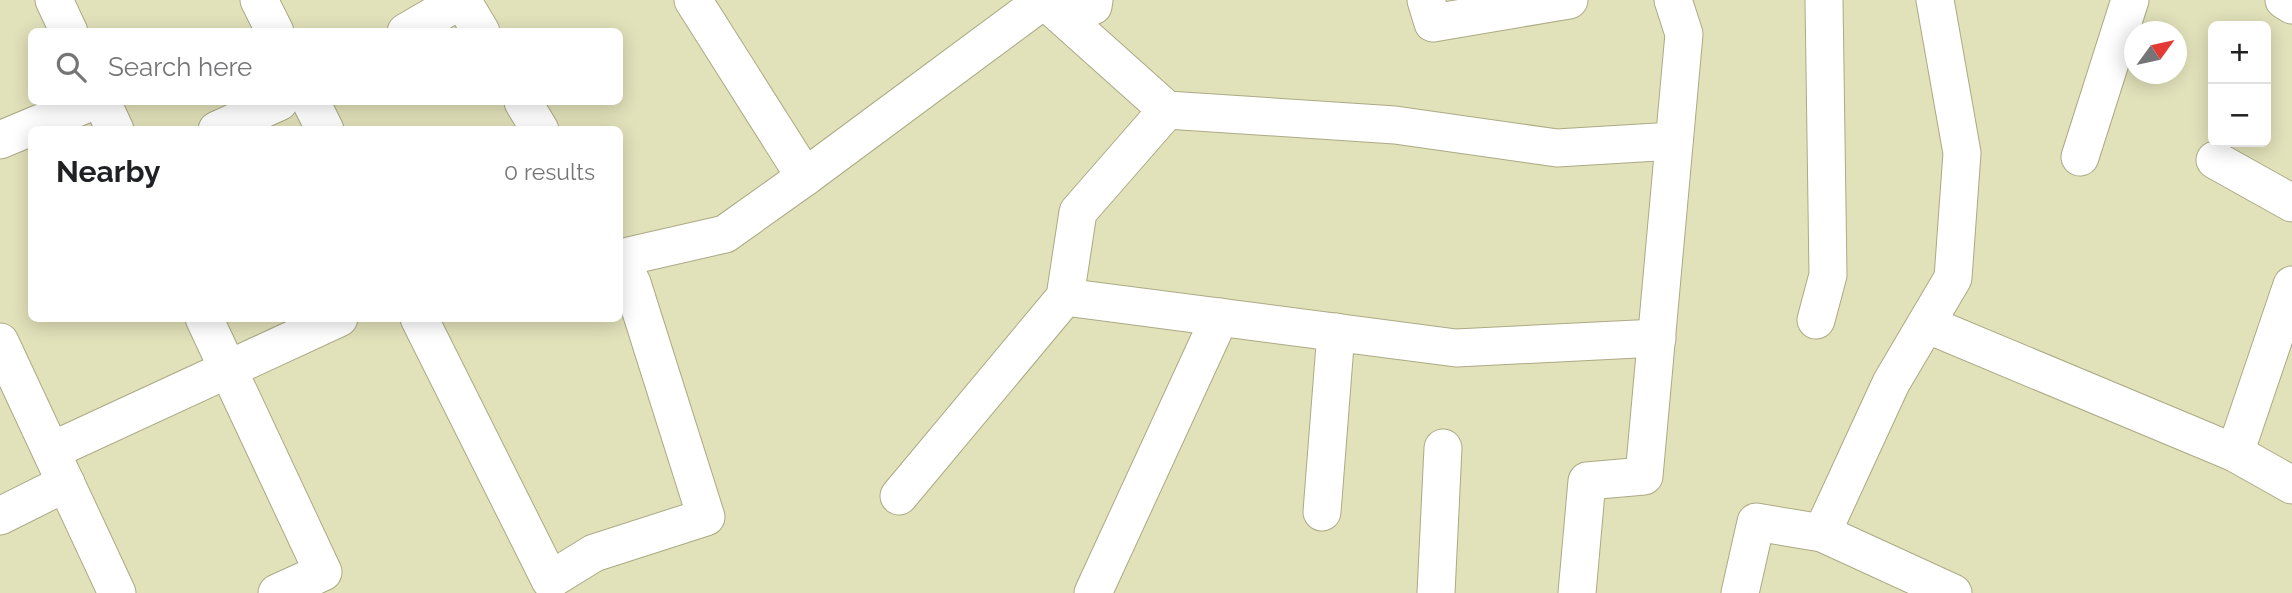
<!DOCTYPE html>
<html lang="en">
<head>
<meta charset="utf-8">
<style>
	body { margin:0; font-family:Raleway,sans-serif; background:#f2f2f2; color:#202124 }
	.controls { position:absolute; right:21px; top:21px; display:grid; overflow:hidden; border-radius:10px; box-shadow:0 4px 18px #0003 }
	.controls button { width:63px; height:63px; display:grid; place-items:center; padding:0; border:0; border-bottom:2px solid #e0e0e0; background:#fff; color:#202124; font:35px sans-serif }
	.compass { position:absolute; left:2124px; top:21px; width:63px; height:63px; border-radius:50%; background:#fff; box-shadow:0 4px 18px #0003; rotate:57deg }
	.list { margin:0; padding:0; list-style:none }
	h2 { display:flex; justify-content:space-between; align-items:center; height:91px; margin:0; padding:0 28px; font-size:30px }
	h2 small { font-size:23px; font-weight:400; color:#757577 }
	.icon { flex:none; width:38px; height:38px; fill:none; stroke:currentColor; stroke-width:2; stroke-linecap:round; stroke-linejoin:round }
	.map { position:relative; flex:none; width:2292px; height:593px; overflow:hidden }
	.search { position:absolute; background:#fff; box-shadow:0 4px 18px #0003; left:28px; top:28px; width:595px; height:77px; display:flex; align-items:center; gap:18px; box-sizing:border-box; padding:0 24px; border-radius:10px; color:#757577; font-size:26px }
	.panel { position:absolute; background:#fff; box-shadow:0 4px 18px #0003; left:28px; top:126px; width:595px; height:196px; border-radius:10px }
	.map>svg:first-child { display:block }
</style>
</head>
<body>
<div class="map">
<svg width="2292" height="593" viewBox="0 0 2292 593">
	<rect width="100%" height="100%" fill="#e1e1ba"/>
	<g fill="none" stroke-linecap="round" stroke-linejoin="round">
		<!-- minor casing -->
		<g stroke="#abaa85" stroke-width="39">
			<g id="minor">
				<path d="M54 0 69 32"/>
				<path d="M259 0 275 32"/>
				<path d="M462 0 481 32"/>
				<path d="M693 0 805 177"/>
				<path d="M1044 0 1093 6 1094 0"/>
				<path d="M1426 0 1433 23 1569 0"/>
				<path d="M2284 0 2292 5"/>
				<path d="M406 32 461 0"/>
				<path d="M102 102 115 130"/>
				<path d="M311 102 325 130"/>
				<path d="M523 102 540 130"/>
				<path d="M217 130 279 102"/>
				<path d="M0 140 91 102"/>
				<path d="M2080 157 2130 0"/>
				<path d="M2215 160 2292 203"/>
				<path d="M620 258 725 234 805 177 1044 0 1167 110 1395 125 1557 148 1674 141"/>
				<path d="M1065 297 1456 348 1657 338"/>
				<path d="M204 318 323 572 277 593"/>
				<path d="M419 318 550 580 594 553 706 517 632 283 620 261"/>
				<path d="M1816 320 1828 275 1824 0"/>
				<path d="M1926 324 2235 453 2292 485"/>
				<path d="M0 342 117 593"/>
				<path d="M51 451 339 318"/>
				<path d="M2235 453 2292 285"/>
				<path d="M899 496 1065 297 1078 212 1167 110"/>
				<path d="M1322 512 1336 332"/>
				<path d="M0 516 66 483"/>
				<path d="M1822 533 1891 383 1953 278 1962 153 1935 0"/>
				<path d="M1093 593 1220 317"/>
				<path d="M1436 593 1443 448"/>
				<path d="M1577 593 1587 481 1644 476 1684 34 1673 0"/>
				<path d="M1740 593 1756 522 1822 533 1953 593"/>
			</g>
		</g>
		<!-- minor -->
		<use href="#minor" stroke="#fff" stroke-width="37"/>
	</g>
</svg>
<div class="controls">
<button>+</button>
<button>−</button>
</div>
<svg class="compass" viewBox="-18 -18 36 36"><path d="M0-13l5 13h-10z" fill="#e53935"/><path d="M0 13l5-13h-10z" fill="#757577"/></svg>
<div class="search"><svg class="icon" aria-label="search" viewBox="0 0 24 24"><circle cx="10" cy="10" r="6"/><path d="M15 15l6 6"/></svg>Search here</div>
<section class="panel">
<h2>Nearby<small>0 results</small></h2>
<ul class="list">
</ul>
</section>
</div>
</body>
</html>
